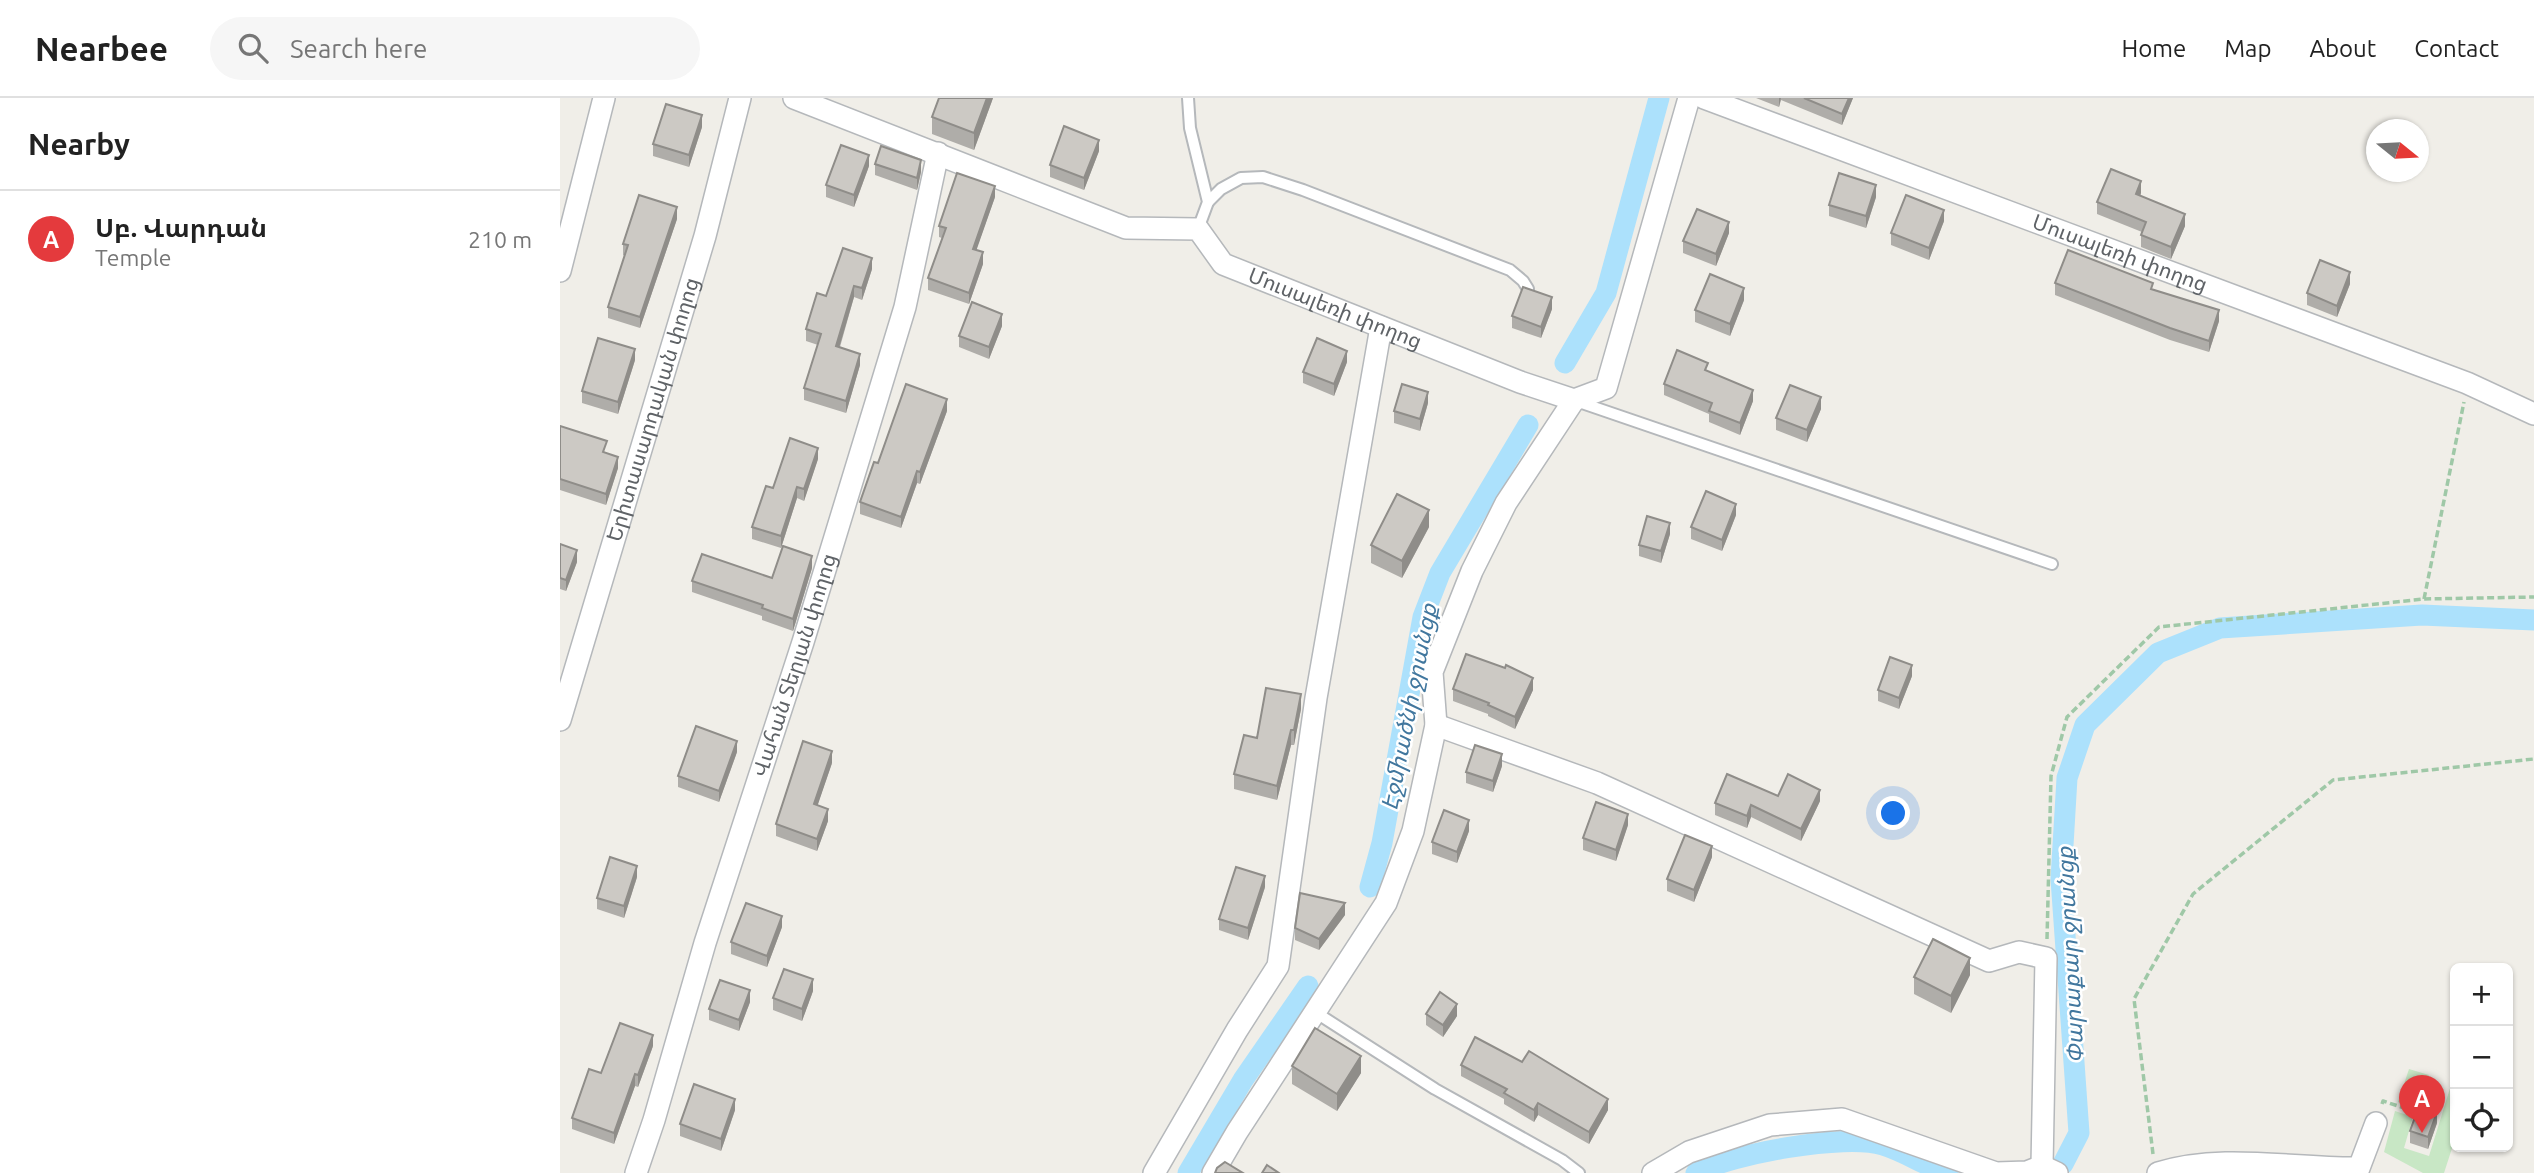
<!DOCTYPE html>
<html lang="en">
<head>
<meta charset="utf-8">
<style>
	body { margin:0; font-family:Ubuntu,"Noto Sans Armenian",sans-serif; background:#f6f6f6; color:#222 }
	.controls { position:absolute; right:21px; bottom:21px; display:grid; overflow:hidden; border-radius:10px; box-shadow:0 2px 5px #0004 }
	.controls button { width:63px; height:63px; display:grid; place-items:center; padding:0; border:0; border-bottom:2px solid #e0e0e0; background:#fff; color:#222; font:35px sans-serif }
	.compass { position:absolute; left:1806px; top:21px; width:63px; height:63px; border-radius:50%; background:#fff; box-shadow:0 2px 5px #0004; rotate:108deg }
	.you { position:absolute; left:1334px; top:716px; width:24px; height:24px; margin:-18px; border:5px solid #fff; border-radius:50%; background:#1a73e8; box-shadow:0 0 0 10px #1a73e833 }
	.badge { display:grid; place-items:center; width:46px; height:46px; border-radius:50%; background:#e43a3d; color:#fff; font-size:23px; font-weight:700 }
	.pin { position:absolute; translate:-50% -58px; filter:drop-shadow(0 2px 4px #0008) }
	.pin::after { content:''; position:absolute; top:37px; width:24px; height:21px; background:inherit; clip-path:polygon(0 0,100% 0,50% 100%) }
	.list { margin:0; padding:0; list-style:none }
	h2 { display:flex; justify-content:space-between; align-items:center; height:91px; margin:0; padding:0 28px; font-size:30px }
	h2 small { font-size:23px; font-weight:400; color:#767676 }
	.list li { display:grid; grid-template-columns:46px 1fr auto; gap:21px; align-items:center; box-sizing:border-box; height:98px; padding:0 28px; border-top:2px solid #e0e0e0 }
	.list b { display:block; font-size:26px; white-space:nowrap }
	.list p { margin:0; font-size:23px; white-space:nowrap; color:#767676 }
	.list em { font-size:23px; font-style:normal; color:#767676 }
	.icon { flex:none; width:38px; height:38px; fill:none; stroke:currentColor; stroke-width:2; stroke-linecap:round; stroke-linejoin:round }
	.map { position:relative; flex:none; width:1974px; height:1075px; overflow:hidden }
	header { display:flex; align-items:center; gap:42px; box-sizing:border-box; height:98px; padding:0 35px; background:#fff; border-bottom:2px solid #e0e0e0 }
	header strong { font-size:33px }
	nav { display:flex; gap:38px; margin-inline-start:auto; font-size:24px }
	.search { width:490px; height:63px; background:#f6f6f6; display:flex; align-items:center; gap:18px; box-sizing:border-box; padding:0 24px; border-radius:38px; color:#767676; font-size:26px }
	main { display:flex }
	aside { flex:1; background:#fff }
	.map>svg:first-child { display:block }
</style>
</head>
<body>
<header>
<strong>Nearbee</strong>
<div class="search"><svg class="icon" aria-label="search" viewBox="0 0 24 24"><circle cx="10" cy="10" r="6"/><path d="M15 15l6 6"/></svg>Search here</div>
<nav><a>Home</a><a>Map</a><a>About</a><a>Contact</a></nav>
</header>
<main>
<aside>
<h2>Nearby<small></small></h2>
<ul class="list">
<li><span class="badge">A</span><div><b>Սբ. Վարդան</b><p>Temple</p></div><em>210 m</em></li>
</ul>
</aside>
<div class="map">
<svg width="1974" height="1075" viewBox="0 0 1974 1075">
	<rect width="100%" height="100%" fill="#f0eee8"/>
	<!-- green -->
	<g fill="#c8e7c5">
		<path d="M1849 971 1869 977 1859 1011 1838 1004Z"/>
		<path d="M1891 987 1895 988V1041L1884 1075H1863L1824 1054 1835 1013 1853 1019 1844 1050 1869 1058Z"/>
	</g>
	<g fill="none" stroke-linecap="round" stroke-linejoin="round">
		<!-- canal -->
		<g stroke="#ace1fc" stroke-width="21">
			<path d="M1005 265 1046 195 1099 0"/>
			<path d="M810 789 822 745 863 519 880 475 968 327"/>
			<path d="M1503 1066 1519 1035 1501 781 1507 680 1525 627 1598 555 1660 530 1862 517 1974 522"/>
			<path d="M628 1075 683 982 748 888"/>
			<path d="M1136 1075C1171 1056 1286 1035 1323 1047 1346 1054 1365 1068 1388 1075"/>
		</g>
		<!-- lane casing -->
		<g stroke="#b5b8bb" stroke-width="14">
			<g id="lane">
				<path d="M628 0 630 30 648 104 638 131"/>
				<path d="M648 104 661 91 681 80 703 79 743 92 950 172 963 183 968 191"/>
				<path d="M1016 303 1492 466"/>
				<path d="M755 914 875 991 1002 1062 1019 1075"/>
			</g>
		</g>
		<!-- street casing -->
		<g stroke="#b5b8bb" stroke-width="24">
			<g id="street">
				<path id="s1" d="M234 0 566 130 638 131 663 166 960 284 1014 302 1046 290 1129 0"/>
				<path id="s2" d="M1144 0 1907 285 1974 316"/>
				<path d="M0 173 44 0"/>
				<path id="s3" d="M0 622 145 138 180 0"/>
				<path d="M876 627 1037 685 1429 863 1459 854 1486 860 1482 1068"/>
				<path id="s4" d="M76 1075 94 1022 145 845 243 544 318 298 345 209 378 55"/>
				<path d="M594 1075 677 932 718 868 756 600 821 229"/>
				<path d="M653 1075 677 1034 826 805 853 733 876 627 872 574 912 473 946 405 1014 302"/>
				<path d="M1093 1075 1129 1054 1210 1027 1282 1021 1436 1075 1467 1074 1482 1068 1497 1075"/>
				<path d="M1598 1075C1663 1055 1732 1071 1799 1070L1816 1025"/>
			</g>
		</g>
		<!-- path -->
		<g stroke="#9fc8a7" stroke-width="3.5" stroke-dasharray="7 3.5" stroke-linecap="butt">
			<path d="M1864 501 1904 304"/>
			<path d="M1487 841 1491 678 1507 619 1599 529 1864 501 1974 499"/>
			<path d="M1822 1006 1823 1003 1859 1015"/>
			<path d="M1868 1015 1876 989"/>
			<path d="M1593 1056 1574 901 1633 796 1773 682 1974 661"/>
		</g>
		<!-- lane -->
		<use href="#lane" stroke="#fff" stroke-width="10"/>
		<!-- street -->
		<use href="#street" stroke="#fff" stroke-width="21"/>
	</g>
	<!-- wall -->
	<g fill="#afada9">
		<path d="M433 0 414 52 372 36V19Z"/>
		<path d="M1196 0H1293L1282 27 1221 2 1219 9Z"/>
		<path d="M142 29 129 69 93 58V46Z"/>
		<path d="M539 53 524 92 490 79V67Z"/>
		<path d="M315 66 361 74 357 92 315 77Z"/>
		<path d="M309 68 294 109 266 99V87Z"/>
		<path d="M1581 95 1580 98 1625 128 1611 161 1581 149V137L1582 134 1537 116V104Z"/>
		<path d="M435 99 416 152 423 166 409 206 368 192V180L382 140 379 139V128Z"/>
		<path d="M1316 99 1306 130 1269 118V107Z"/>
		<path d="M117 121 80 230 48 220V209L65 158 63 157V146Z"/>
		<path d="M1384 123 1369 162 1331 147V135Z"/>
		<path d="M1169 135 1156 168 1123 155V143Z"/>
		<path d="M312 171 302 202 294 199 280 249 300 267 286 315 244 302V290L258 247 246 243V231L266 198Z"/>
		<path d="M1495 185 1593 191 1659 223 1649 254 1610 242 1495 197Z"/>
		<path d="M1790 186 1777 219 1747 207V195Z"/>
		<path d="M1184 202 1170 238 1135 224V212Z"/>
		<path d="M992 211 981 240 952 230V218Z"/>
		<path d="M442 228 429 261 399 249V238Z"/>
		<path d="M75 262 58 316 22 305V293Z"/>
		<path d="M787 264 774 298 743 285V274Z"/>
		<path d="M1148 273 1193 303 1180 337 1149 324V316L1104 297V286Z"/>
		<path d="M868 305 860 333 834 325V313Z"/>
		<path d="M1261 311 1247 344 1216 332V320Z"/>
		<path d="M387 313 360 386 357 385 341 430 300 416V404L318 365Z"/>
		<path d="M0 328 47 355 58 370 46 407 0 392Z"/>
		<path d="M258 361 244 403 237 400 221 450 192 441V429L213 390Z"/>
		<path d="M1176 417 1162 453 1131 441V429Z"/>
		<path d="M869 429 842 480 811 465V447Z"/>
		<path d="M1110 436 1101 465 1079 458V447Z"/>
		<path d="M0 446 17 464 6 493 0 491Z"/>
		<path d="M252 470 233 533 202 522V518L132 494V483L212 480Z"/>
		<path d="M1352 578 1339 611 1318 603V592Z"/>
		<path d="M893 591 973 592 955 631 928 618V616L893 603Z"/>
		<path d="M741 611 734 647H731L717 702 674 691V676L697 640Z"/>
		<path d="M177 654 159 704 118 689V678Z"/>
		<path d="M272 665 257 708 268 723 257 753 216 738V726Z"/>
		<path d="M942 668 933 694 906 685V674Z"/>
		<path d="M1218 698 1260 703 1241 743 1191 719 1187 730 1155 717V705Z"/>
		<path d="M1068 727 1056 763 1023 752V740Z"/>
		<path d="M909 733 897 765 872 756V744Z"/>
		<path d="M1152 759 1134 804 1107 793V781Z"/>
		<path d="M77 779 64 820 37 811V800Z"/>
		<path d="M705 789 688 842 659 832V821Z"/>
		<path d="M785 817 759 852 735 842V830Z"/>
		<path d="M222 829 207 869 171 856V844Z"/>
		<path d="M1410 877 1391 915 1354 896V879Z"/>
		<path d="M253 893 242 923 213 912V900Z"/>
		<path d="M190 904 179 933 149 922V911Z"/>
		<path d="M866 916 897 918 883 939 866 927Z"/>
		<path d="M93 948 78 989 75 988 54 1046 12 1031V1020Z"/>
		<path d="M901 967 1048 1012 1029 1046 978 1017 974 1024 944 1006V1001L901 978Z"/>
		<path d="M732 968 801 975 777 1013 732 986Z"/>
		<path d="M175 1012 161 1053 120 1038V1026Z"/>
		<path d="M1877 1025 1868 1051 1850 1045V1033Z"/>
	</g>
	<!-- shaded-wall -->
	<g fill="#8f8d89">
		<path d="M427 0H433L414 52V35Z"/>
		<path d="M1219 0H1221L1219 9Z"/>
		<path d="M1289 0H1293L1282 27V16Z"/>
		<path d="M142 17V29L129 69V57Z"/>
		<path d="M539 42V53L524 92V80Z"/>
		<path d="M309 57V68L294 109V97Z"/>
		<path d="M361 62V74L357 92V80Z"/>
		<path d="M1581 83V95L1576 108V96Z"/>
		<path d="M1316 87V99L1306 130V118Z"/>
		<path d="M435 88V99L413 162V151Z"/>
		<path d="M117 109V121L80 230V219Z"/>
		<path d="M1384 112V123L1369 162V150Z"/>
		<path d="M1625 116V128L1611 161V149Z"/>
		<path d="M1169 124V135L1156 168V156Z"/>
		<path d="M423 154V166L409 206V195Z"/>
		<path d="M312 160V171L302 202V190Z"/>
		<path d="M1790 174V186L1777 219V208Z"/>
		<path d="M294 188V199L276 260V248Z"/>
		<path d="M1184 190V202L1170 238V226Z"/>
		<path d="M992 199V211L981 240V229Z"/>
		<path d="M1659 212V223L1649 254V243Z"/>
		<path d="M442 216V228L429 261V249Z"/>
		<path d="M75 251V262L58 316V304Z"/>
		<path d="M787 253V264L774 298V286Z"/>
		<path d="M300 256V267L286 315V303Z"/>
		<path d="M1193 292V303L1180 337V325Z"/>
		<path d="M868 294V305L860 333V321Z"/>
		<path d="M1261 299V311L1247 344V332Z"/>
		<path d="M387 301V313L360 386V374Z"/>
		<path d="M258 350V361L244 403V391Z"/>
		<path d="M58 359V370L46 407V396Z"/>
		<path d="M357 373V385L341 430V419Z"/>
		<path d="M237 389V400L221 450V438Z"/>
		<path d="M1176 406V417L1162 453V442Z"/>
		<path d="M869 412V429L842 480V463Z"/>
		<path d="M1110 425V436L1101 465V453Z"/>
		<path d="M17 452V464L6 493V482Z"/>
		<path d="M252 458V470L233 533V521Z"/>
		<path d="M1352 567V578L1339 611V600Z"/>
		<path d="M973 580V592L955 631V619Z"/>
		<path d="M741 596V611L734 647V632Z"/>
		<path d="M731 632V647L717 702V688Z"/>
		<path d="M177 643V654L159 704V693Z"/>
		<path d="M272 653V665L254 718V706Z"/>
		<path d="M942 656V668L933 694V683Z"/>
		<path d="M1260 692V703L1241 743V731Z"/>
		<path d="M1191 707V719L1187 730V718Z"/>
		<path d="M268 711V723L257 753V741Z"/>
		<path d="M1068 716V727L1056 763V752Z"/>
		<path d="M909 722V733L897 765V754Z"/>
		<path d="M1152 748V759L1134 804V792Z"/>
		<path d="M77 768V779L64 820V808Z"/>
		<path d="M705 778V789L688 842V830Z"/>
		<path d="M785 805V817L759 852V841Z"/>
		<path d="M222 818V829L207 869V858Z"/>
		<path d="M1410 860V877L1391 915V898Z"/>
		<path d="M253 881V893L242 923V911Z"/>
		<path d="M190 892V904L179 933V922Z"/>
		<path d="M897 906V918L883 939V927Z"/>
		<path d="M93 937V948L78 989V977Z"/>
		<path d="M801 958V975L777 1013V996Z"/>
		<path d="M75 976V988L54 1046V1035Z"/>
		<path d="M175 1001V1012L161 1053V1041Z"/>
		<path d="M1048 1001V1012L1029 1046V1034Z"/>
		<path d="M978 1005V1017L974 1024V1012Z"/>
		<path d="M1877 1014V1025L1868 1051V1039Z"/>
	</g>
	<!-- building -->
	<g fill="#ccc9c4" stroke="#8f8d89" stroke-width="2">
		<path d="M379 0H427L414 35 372 19Z"/>
		<path d="M1244 0H1289L1282 16Z"/>
		<path d="M106 6 142 17 129 57 93 46Z"/>
		<path d="M504 28 539 42 524 80 490 67Z"/>
		<path d="M281 47 309 57 294 97 266 87Z"/>
		<path d="M321 48 361 62 357 80 315 66Z"/>
		<path d="M1551 71 1581 83 1576 96 1625 116 1611 149 1581 137 1586 124 1537 104Z"/>
		<path d="M397 75 435 88 413 151 423 154 409 195 368 180 386 130 379 128Z"/>
		<path d="M1279 75 1316 87 1306 118 1269 107Z"/>
		<path d="M79 97 117 109 80 219 48 209 68 147 63 146Z"/>
		<path d="M1346 97 1384 112 1369 150 1331 135Z"/>
		<path d="M1137 111 1169 124 1156 156 1123 143Z"/>
		<path d="M283 150 312 160 302 190 294 188 276 248 300 256 286 303 244 290 261 236 246 231 257 195 266 198Z"/>
		<path d="M1508 152 1593 185 1591 191 1659 212 1649 243 1610 230 1495 185Z"/>
		<path d="M1760 162 1790 174 1777 208 1747 195Z"/>
		<path d="M1150 176 1184 190 1170 226 1135 212Z"/>
		<path d="M963 189 992 199 981 229 952 218Z"/>
		<path d="M412 204 442 216 429 249 399 238Z"/>
		<path d="M38 240 75 251 58 304 22 293Z"/>
		<path d="M757 240 787 253 774 286 743 274Z"/>
		<path d="M1117 252 1148 265 1145 272 1193 292 1180 325 1149 313 1152 305 1104 286Z"/>
		<path d="M346 286 387 301 360 374 357 373 341 419 300 404 314 364 318 365Z"/>
		<path d="M842 286 868 294 860 321 834 313Z"/>
		<path d="M1230 287 1261 299 1247 332 1216 320Z"/>
		<path d="M0 328 47 343 43 354 58 359 46 396 0 381Z"/>
		<path d="M230 340 258 350 244 391 237 389 221 438 192 429 206 388 213 390Z"/>
		<path d="M1146 393 1176 406 1162 442 1131 429Z"/>
		<path d="M837 396 869 412 842 463 811 447Z"/>
		<path d="M1087 418 1110 425 1101 453 1079 447Z"/>
		<path d="M0 446 17 452 6 482 0 480Z"/>
		<path d="M223 448 252 458 233 521 202 510 203 507 132 483 142 456 212 480Z"/>
		<path d="M906 556 945 570 946 567 973 580 955 619 928 607 929 605 893 591Z"/>
		<path d="M1330 559 1352 567 1339 600 1318 592Z"/>
		<path d="M706 590 741 596 734 632H731L717 688 674 676 684 637 697 640Z"/>
		<path d="M136 628 177 643 159 693 118 678Z"/>
		<path d="M243 643 272 653 254 706 268 711 257 741 216 726Z"/>
		<path d="M915 647 942 656 933 683 906 674Z"/>
		<path d="M1167 676 1218 698 1228 676 1260 692 1241 731 1191 707 1187 718 1155 705Z"/>
		<path d="M1036 704 1068 716 1056 752 1023 740Z"/>
		<path d="M884 712 909 722 897 754 872 744Z"/>
		<path d="M1125 737 1152 748 1134 792 1107 781Z"/>
		<path d="M50 759 77 768 64 808 37 800Z"/>
		<path d="M676 769 705 778 688 830 659 821Z"/>
		<path d="M740 795 785 805 759 841 735 830Z"/>
		<path d="M186 805 222 818 207 858 171 844Z"/>
		<path d="M1373 841 1410 860 1391 898 1354 879Z"/>
		<path d="M224 871 253 881 242 911 213 900Z"/>
		<path d="M160 882 190 892 179 922 149 911Z"/>
		<path d="M880 894 897 906 883 927 866 916Z"/>
		<path d="M60 925 93 937 78 977 75 976 54 1035 12 1020 29 971 41 975Z"/>
		<path d="M755 930 801 958 777 996 732 968Z"/>
		<path d="M915 939 962 964 969 953 1048 1001 1029 1034 978 1005 974 1012 944 995 947 991 901 967Z"/>
		<path d="M134 986 175 1001 161 1041 120 1026Z"/>
		<path d="M1859 1008 1877 1014 1868 1039 1850 1033Z"/>
		<path d="M665 1064 683 1075H655L657 1070Z"/>
		<path d="M707 1067 719 1075H702Z"/>
	</g>
	<g text-anchor="middle" stroke-width="5" stroke-linejoin="round" paint-order="stroke">
		<!-- street labels -->
		<g font-size="21" fill="#5f6367" stroke="#fff">
			<text dy="7" stroke="none"><textPath href="#s2" startOffset="444">Մուսալեռի փողոց</textPath></text>
			<text dy="7" stroke="none"><textPath href="#s1" startOffset="592">Մուսալեռի փողոց</textPath></text>
			<text dy="7" stroke="none"><textPath href="#s3" startOffset="324">Երիտասարդական փողոց</textPath></text>
			<text dy="7" stroke="none"><textPath href="#s4" startOffset="532">Վահան Տերյան փողոց</textPath></text>
		</g>
		<!-- water labels -->
		<g font-size="23" font-style="italic" fill="#41779e" stroke="#fff">
			<text transform="translate(849 609) rotate(-79)" y="8">Էջմիածնի ջրանցք</text>
			<text transform="translate(1510 857) rotate(-93)" y="8">Փարաքար ջրանցք</text>
		</g>
	</g>
</svg>
<div class="controls">
<button>+</button>
<button>−</button>
<button><svg class="icon" aria-label="locate" viewBox="0 0 24 24"><circle cx="12" cy="12" r="6"/><path d="M12 2v4M12 18v4M2 12h4M18 12h4"/></svg></button>
</div>
<svg class="compass" viewBox="-18 -18 36 36"><path d="M0-13l5 13h-10z" fill="#e53935"/><path d="M0 13l5-13h-10z" fill="#767676"/></svg>
<div class="you"></div>
<div class="pin badge" style="left:1862px;top:1035px">A</div>
</div>
</main>
</body>
</html>
